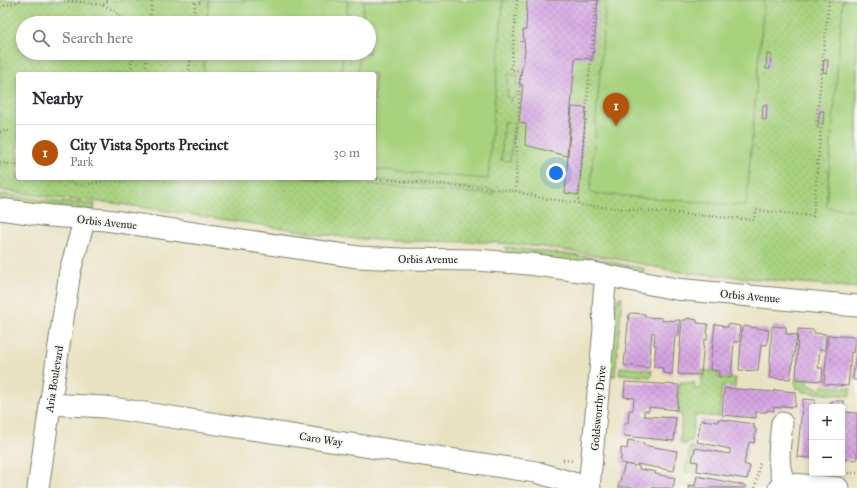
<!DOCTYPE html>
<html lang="en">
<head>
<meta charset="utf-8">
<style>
	body { margin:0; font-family:"IM FELL Great Primer",serif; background:#f2f2f3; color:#2b2b33 }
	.controls { position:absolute; right:12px; bottom:12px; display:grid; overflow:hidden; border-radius:4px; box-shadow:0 2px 6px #0003 }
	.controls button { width:36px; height:36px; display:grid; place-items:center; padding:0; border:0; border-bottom:1px solid #e1e1e2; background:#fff; color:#2b2b33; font:20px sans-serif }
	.you { position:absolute; left:556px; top:173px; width:14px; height:14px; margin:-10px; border:3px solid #fff; border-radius:50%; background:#1a73e8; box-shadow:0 0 0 6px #1a73e833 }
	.badge { display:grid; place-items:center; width:26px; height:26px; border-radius:50%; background:#b45309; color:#fff; font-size:13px; font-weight:700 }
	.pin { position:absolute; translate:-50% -33px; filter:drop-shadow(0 1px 2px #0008) }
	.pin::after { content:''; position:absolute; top:21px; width:14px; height:12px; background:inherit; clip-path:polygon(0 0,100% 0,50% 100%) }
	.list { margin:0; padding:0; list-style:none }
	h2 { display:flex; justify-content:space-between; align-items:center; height:52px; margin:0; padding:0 16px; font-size:17px }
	h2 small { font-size:13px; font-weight:400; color:#7c7c81 }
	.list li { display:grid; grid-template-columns:26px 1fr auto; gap:12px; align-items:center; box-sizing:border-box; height:56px; padding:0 16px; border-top:1px solid #e1e1e2 }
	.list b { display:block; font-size:15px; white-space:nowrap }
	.list p { margin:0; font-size:13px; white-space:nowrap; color:#7c7c81 }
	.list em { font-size:13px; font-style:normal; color:#7c7c81 }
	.icon { flex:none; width:22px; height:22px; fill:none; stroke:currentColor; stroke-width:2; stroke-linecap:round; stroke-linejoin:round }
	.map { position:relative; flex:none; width:857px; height:488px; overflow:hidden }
	.search { position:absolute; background:#fff; box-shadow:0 2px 6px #0003; left:16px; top:16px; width:360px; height:44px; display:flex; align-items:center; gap:10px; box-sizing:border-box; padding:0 14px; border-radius:22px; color:#7c7c81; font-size:15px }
	.panel { position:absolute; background:#fff; box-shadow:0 2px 6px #0003; left:16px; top:72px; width:360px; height:108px; border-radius:4px }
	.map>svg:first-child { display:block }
</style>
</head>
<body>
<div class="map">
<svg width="857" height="488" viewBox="0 0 857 488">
	<defs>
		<pattern id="grass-dots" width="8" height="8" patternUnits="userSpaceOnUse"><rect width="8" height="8" fill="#a7d27e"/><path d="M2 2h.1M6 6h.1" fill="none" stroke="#8fb46c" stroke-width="1.8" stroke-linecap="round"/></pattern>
		<pattern id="garden-furrows" width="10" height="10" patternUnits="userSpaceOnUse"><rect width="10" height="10" fill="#a7d27e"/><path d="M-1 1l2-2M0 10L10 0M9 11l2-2" fill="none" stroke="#8fb46c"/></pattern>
		<pattern id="building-cross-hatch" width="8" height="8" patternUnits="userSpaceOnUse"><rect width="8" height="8" fill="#d4a2e1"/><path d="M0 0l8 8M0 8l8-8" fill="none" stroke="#b58bc0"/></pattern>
	</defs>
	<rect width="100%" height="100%" fill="#f6f6f2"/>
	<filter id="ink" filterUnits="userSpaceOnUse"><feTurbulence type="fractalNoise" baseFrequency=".025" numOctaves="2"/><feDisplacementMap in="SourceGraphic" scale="8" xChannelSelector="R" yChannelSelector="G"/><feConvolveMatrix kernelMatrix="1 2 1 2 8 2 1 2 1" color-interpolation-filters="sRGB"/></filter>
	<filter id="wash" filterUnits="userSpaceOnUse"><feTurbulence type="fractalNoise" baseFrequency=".012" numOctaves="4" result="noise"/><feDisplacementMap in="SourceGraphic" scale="16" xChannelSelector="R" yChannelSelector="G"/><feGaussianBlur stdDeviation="0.9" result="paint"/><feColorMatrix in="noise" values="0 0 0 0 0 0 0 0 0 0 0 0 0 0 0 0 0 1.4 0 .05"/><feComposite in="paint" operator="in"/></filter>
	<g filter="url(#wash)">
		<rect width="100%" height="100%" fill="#e9e2c2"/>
		<!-- grass -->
		<g fill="url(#grass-dots)" stroke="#62774d" fill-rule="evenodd">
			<path d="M0 0H857V288L680 272 617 259 543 247 490 242 391 241 348 238 113 203 54 198 0 190ZM23 23H369V53H23ZM18 74H374V178H18Z"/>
			<path d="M0 194 57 202 95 204 94 211 0 200Z"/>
			<path d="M505 247 588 257 645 269 642 275 508 254Z"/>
			<path d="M620 367 652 370 651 377 619 374Z"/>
			<path d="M703 370 718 372V378H736L735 387 722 386 719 417 695 415 691 442 687 441 686 445 680 443 682 414H677L680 382 695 383 694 389H700Z"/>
			<path d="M795 379 808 380V384L813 387H817L819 390H821L822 386 851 388 850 396 802 392V389L796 388Z"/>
			<path d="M690 447 695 448 692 461 698 462 697 474 685 472Z"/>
		</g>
		<!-- garden -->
		<g fill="url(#garden-furrows)" stroke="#62774d">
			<path d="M508 74 518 75 515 98 507 97Z"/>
			<path d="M504 122 512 123 514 125 510 161 501 160Z"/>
			<path d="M304 178H352L494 190V195Z"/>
			<path d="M619 297H622L615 376H609L614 309Z"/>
		</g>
		<!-- pitch -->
		<g fill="#a7d27e" stroke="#62774d">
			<path d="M209 0H348L346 23H207Z"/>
			<path d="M364 0H503L488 179 374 169V74H358L360 53H369V23H362Z"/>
			<path d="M606 0H764L746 206 590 193Z"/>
			<path d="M843 0H857V210L826 207Z"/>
			<path d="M205 53H343L341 74H203Z"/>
		</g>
		<g id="blocks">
			<!-- building -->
			<g fill="url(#building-cross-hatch)">
				<path d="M527 0H598L593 59 575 58 567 156 525 145 526 124 519 122 523 85H519L525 51 523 30H526Z"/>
				<path d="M767 54H771L770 69H766Z"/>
				<path d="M824 60H828L827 73 823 72Z"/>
				<path d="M763 105H767L766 120 762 119Z"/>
				<path d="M572 107 586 108 579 195 565 193Z"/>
				<path d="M820 111H824L823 124H818Z"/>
				<path d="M631 313 645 314V317L662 318V321L680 320 679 336H675L672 374 663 373V368L654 367 656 345H654L655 333 652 332 649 368 624 365 629 314Z"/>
				<path d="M687 318 697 320V323L708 324 707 340H704L701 375 678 374 682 320H686Z"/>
				<path d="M715 324 723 325V327H728V324L740 326 739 342H734L731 378 719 377V371L710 370Z"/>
				<path d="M745 326 769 330 767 345 761 344 758 371 739 370 742 328Z"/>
				<path d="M772 326 786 327V334L797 335 790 379 769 378Z"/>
				<path d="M798 329 814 330V333L826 334 825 350 820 349 818 368H823L822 381 796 379Z"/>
				<path d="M828 335 855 337 853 353 851 352 848 386 824 384Z"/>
				<path d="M856 349H857V380H853Z"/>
				<path d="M625 382 679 385 677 410 649 407V411H644V416L676 418 674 441 624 436 625 423H628L629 410H633L634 398 624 397Z"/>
				<path d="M724 388 774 392V390L796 392 795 407 782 406V408L774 407V411L767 410V412H756V418L722 415Z"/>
				<path d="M803 399 815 400 814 407H812V458L797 457Z"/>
				<path d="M831 401H844V412L857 413V460L845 459V461H842V407H831Z"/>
				<path d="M718 419 754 424V428L756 429 754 443 749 442 744 464 750 466 747 479 697 471 698 462 692 461 695 448 730 454V449L697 442 701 420 718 422Z"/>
				<path d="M628 440 644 443 643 445 677 451 674 471 637 464 636 466H639V469L656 472 655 474 675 478 673 488 618 487 625 464 635 466 621 463V448L627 449Z"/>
				<path d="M697 476 743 485 746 486V488H688L689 485 695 486Z"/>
			</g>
		</g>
	</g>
	<g filter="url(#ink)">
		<use href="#blocks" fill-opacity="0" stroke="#827f6f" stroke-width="1"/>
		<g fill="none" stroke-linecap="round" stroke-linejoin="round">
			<!-- minor casing -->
			<g stroke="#827f6f" stroke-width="23">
				<g id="minor">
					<path d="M0 209 50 216 106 220 358 257 401 259 476 260 529 264 588 272 676 289 857 306"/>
					<path d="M50 404 105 407 536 472 590 488"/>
					<path d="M782 423C780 445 775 465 786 485"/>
					<path d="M38 488 70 271 85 218"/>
					<path d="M589 488 604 329 603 306 606 275"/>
					<path d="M779 488 791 484 838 488"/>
				</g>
			</g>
			<!-- path -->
			<g stroke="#827f6f" stroke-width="2.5" stroke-dasharray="1 3" stroke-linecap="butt">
				<path d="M64 0 102 5 109 0"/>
				<path d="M517 0 511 70 521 71 517 130 516 191 541 198 578 203"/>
				<path d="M596 0 578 203 580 205 754 220 756 210 813 216 821 128 816 127 829 0"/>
				<path d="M103 5 115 11 127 23"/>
				<path d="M0 7 23 0"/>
				<path d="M150 23 152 0"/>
				<path d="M193 23 195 3H200V0"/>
				<path d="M522 42V38"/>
				<path d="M191 53 189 72 194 74"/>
				<path d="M131 67 133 53"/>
				<path d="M145 74 147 53"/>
				<path d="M513 100 514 101"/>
				<path d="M0 132 12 130"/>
				<path d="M0 163 18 165"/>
				<path d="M63 178 80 186 109 180 127 182 133 178"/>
				<path d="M369 178 516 191"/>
				<path d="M563 460 574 461"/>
				<path d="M848 473H857"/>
				<path d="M755 488 760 461"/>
			</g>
			<!-- minor -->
			<use href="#minor" stroke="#fff" stroke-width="21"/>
		</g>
	</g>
	<g text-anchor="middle" stroke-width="3" stroke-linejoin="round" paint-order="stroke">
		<!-- street labels -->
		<g font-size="11" fill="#1c1c1c" stroke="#f6f6f2">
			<text transform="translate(107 222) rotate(6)" y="4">Orbis Avenue</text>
			<text x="428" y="263">Orbis Avenue</text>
			<text transform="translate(750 296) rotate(5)" y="4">Orbis Avenue</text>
			<text transform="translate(54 379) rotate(-81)" y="4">Aria Boulevard</text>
			<text transform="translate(598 408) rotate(-85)" y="4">Goldsworthy Drive</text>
			<text transform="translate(321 439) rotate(9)" y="4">Caro Way</text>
		</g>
	</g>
</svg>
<div class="controls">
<button>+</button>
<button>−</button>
</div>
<div class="you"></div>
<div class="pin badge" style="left:616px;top:126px">1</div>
<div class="search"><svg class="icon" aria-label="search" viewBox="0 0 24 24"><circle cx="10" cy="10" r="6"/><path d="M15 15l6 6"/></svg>Search here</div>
<section class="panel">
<h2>Nearby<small></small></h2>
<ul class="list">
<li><span class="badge">1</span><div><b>City Vista Sports Precinct</b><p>Park</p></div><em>30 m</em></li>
</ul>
</section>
</div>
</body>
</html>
